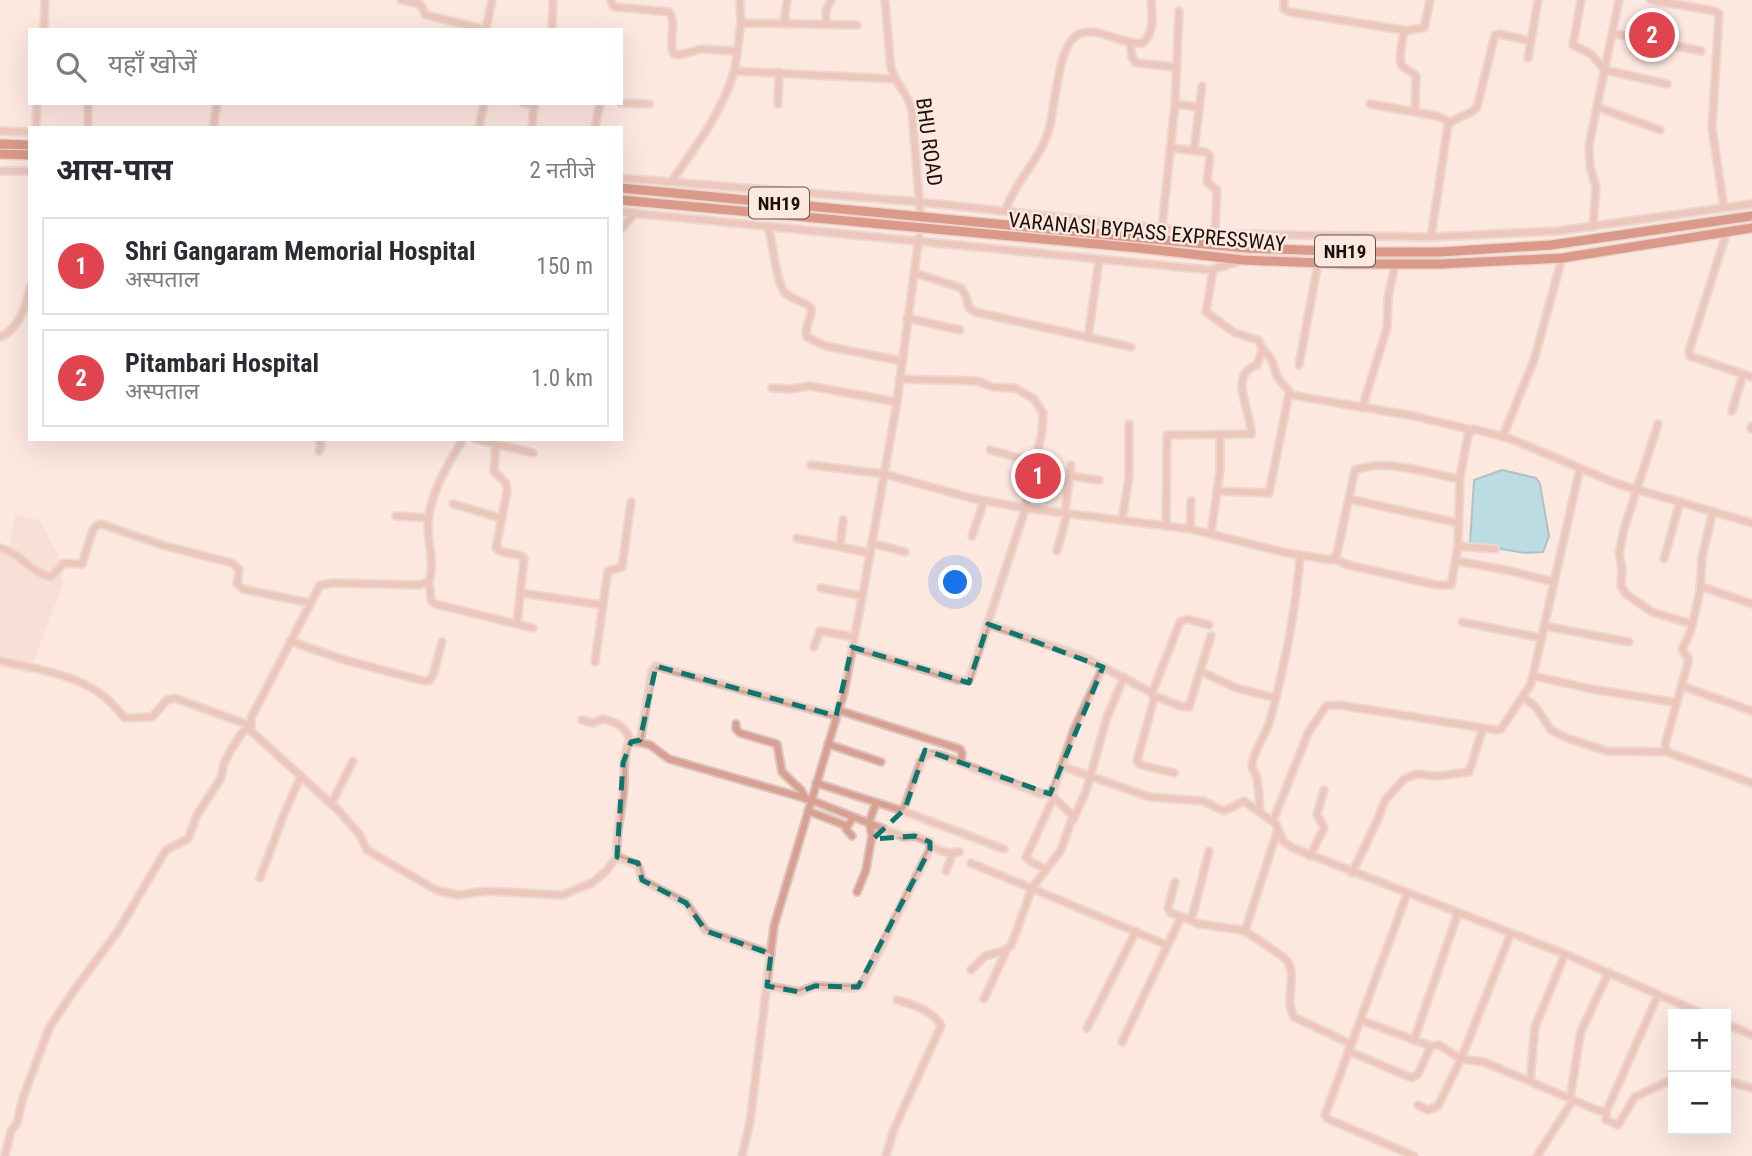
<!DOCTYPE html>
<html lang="hi">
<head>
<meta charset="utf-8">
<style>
	body { margin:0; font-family:"Roboto Condensed","Noto Sans Devanagari",sans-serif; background:#f2f2f3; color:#2b2b33 }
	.controls { position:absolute; right:21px; bottom:21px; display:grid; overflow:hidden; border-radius:0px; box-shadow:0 7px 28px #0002 }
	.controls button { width:63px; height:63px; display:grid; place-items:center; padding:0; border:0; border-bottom:2px solid #e1e1e2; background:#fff; color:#2b2b33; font:35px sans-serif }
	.you { position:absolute; left:956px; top:583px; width:24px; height:24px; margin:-18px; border:5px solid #fff; border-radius:50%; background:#1a73e8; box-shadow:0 0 0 10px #1a73e833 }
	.badge { display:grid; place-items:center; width:46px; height:46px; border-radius:50%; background:#2563eb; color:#fff; font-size:23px; font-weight:700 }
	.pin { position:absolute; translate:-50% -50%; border:4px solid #fff; box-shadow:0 2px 7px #0006 }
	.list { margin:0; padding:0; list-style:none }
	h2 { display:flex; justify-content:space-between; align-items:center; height:91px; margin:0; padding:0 28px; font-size:30px }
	h2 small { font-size:23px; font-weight:400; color:#7c7c81 }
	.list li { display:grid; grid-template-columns:46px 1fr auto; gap:21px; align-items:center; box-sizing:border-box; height:98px; margin:0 14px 14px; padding:0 14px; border:2px solid #e1e1e2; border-radius:0px }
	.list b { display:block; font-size:26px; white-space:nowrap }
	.list p { margin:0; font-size:23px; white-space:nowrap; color:#7c7c81 }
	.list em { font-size:23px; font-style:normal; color:#7c7c81 }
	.icon { flex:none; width:38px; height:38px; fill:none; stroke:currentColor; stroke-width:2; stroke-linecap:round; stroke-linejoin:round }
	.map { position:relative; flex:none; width:1752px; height:1156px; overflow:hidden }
	.search { position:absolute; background:#fff; box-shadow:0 7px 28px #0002; left:28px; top:28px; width:595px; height:77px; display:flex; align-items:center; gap:18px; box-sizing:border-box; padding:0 24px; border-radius:0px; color:#7c7c81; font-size:26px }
	.panel { position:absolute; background:#fff; box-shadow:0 7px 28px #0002; left:28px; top:126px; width:595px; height:315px; border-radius:0px }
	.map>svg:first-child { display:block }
</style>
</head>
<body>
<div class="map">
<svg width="1752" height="1156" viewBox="0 0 1752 1156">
	<rect width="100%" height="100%" fill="#fde8e0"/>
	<!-- built -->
	<path fill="#f2d8cd" d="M15 514 40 520 58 554 63 584 29 674 0 667V545L9 547Z"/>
	<!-- water -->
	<path fill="#6acee4" stroke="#5295a4" stroke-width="2" d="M1502 470 1536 478 1540 484 1549 536 1543 552 1525 553 1470 544 1474 480Z"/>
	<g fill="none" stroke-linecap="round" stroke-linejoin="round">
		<!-- minor casing -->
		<g stroke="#d9c6be" stroke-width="10">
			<g id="minor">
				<path d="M401 0 420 4 426 15 487 30"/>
				<path d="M611 0 613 6 616 7 669 12C678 24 667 41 674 54L679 55 701 49 737 51"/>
				<path d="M740 0 741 23"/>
				<path d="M885 0 891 69C896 85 909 94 912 111L920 210"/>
				<path d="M1284 0V9L1290 12 1403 30C1404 39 1397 58 1402 66 1406 70 1413 72 1416 76L1415 112"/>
				<path d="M1581 0 1573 45 1591 54 1605 70 1667 84"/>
				<path d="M1651 0 1715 11 1719 14 1712 128 1724 208"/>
				<path d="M784 23 787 0"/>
				<path d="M826 24V10L831 0"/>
				<path d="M486 29 492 0"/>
				<path d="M44 30 45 0"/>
				<path d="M552 30 553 0"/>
				<path d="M1404 31 1424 28 1430 0"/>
				<path d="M1612 33 1701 51"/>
				<path d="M1130 42 1132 57 1136 63 1176 67"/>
				<path d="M1528 58 1538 0"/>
				<path d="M734 71 894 79"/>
				<path d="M88 103V128"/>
				<path d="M523 103 534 106"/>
				<path d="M621 103 649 104"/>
				<path d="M778 104 779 72"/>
				<path d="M1175 104 1199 107"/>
				<path d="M1370 104 1437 116 1450 122"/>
				<path d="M1597 107 1660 130"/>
				<path d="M36 128 37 103"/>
				<path d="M213 128 217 103"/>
				<path d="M479 128 484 103"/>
				<path d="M532 128 534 103"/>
				<path d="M595 128 600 103"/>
				<path d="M0 131 30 132"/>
				<path d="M1170 148 1206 152 1210 156 1207 182 1217 190 1215 234"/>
				<path d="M1194 150 1202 86"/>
				<path d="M0 171H30"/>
				<path d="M621 178 920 202 1215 234 1431 237 1557 231 1752 204"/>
				<path d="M671 182C695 148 722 112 734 72 738 56 738 39 741 23L857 25"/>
				<path d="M1005 211C1015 181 1043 157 1050 125 1055 106 1058 43 1079 34 1100 26 1121 45 1143 43 1155 32 1152 15 1151 0"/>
				<path d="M621 212 1210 270 1238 262"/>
				<path d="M768 227C773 241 776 286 786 294 794 300 804 301 811 308 813 318 803 327 807 337L825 346 902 361"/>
				<path d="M1593 227 1596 187 1590 167 1589 145 1619 0"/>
				<path d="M1162 228 1175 104 1179 11"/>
				<path d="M621 229 635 213"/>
				<path d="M1726 234 1689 351 1690 356 1752 377"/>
				<path d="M1431 237 1448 125C1456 115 1470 117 1477 107L1495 35 1499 34 1531 41"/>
				<path d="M1213 270 1206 312 1235 333 1258 340C1262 350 1266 351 1271 359 1275 365 1274 371 1277 376 1281 384 1288 387 1291 395L1414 416 1472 430"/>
				<path d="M915 273 961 288 966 296 969 308 975 312 1131 347"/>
				<path d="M907 318 960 330"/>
				<path d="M0 337C18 330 27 305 30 287"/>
				<path d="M1088 338 1099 260"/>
				<path d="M1299 365 1318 263"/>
				<path d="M772 388 791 389 810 386 897 402"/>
				<path d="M1362 408 1387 328 1388 297 1395 265"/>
				<path d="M1732 411 1743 374"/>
				<path d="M1658 424 1624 529 1619 554 1622 568 1621 586 1626 594 1652 612 1692 624"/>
				<path d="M1751 429 1752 426"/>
				<path d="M1503 436 1534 360 1562 258"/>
				<path d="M319 439 321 445 319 451"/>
				<path d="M463 439C447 466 429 494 428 526 428 544 435 564 429 581L420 585 334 583 320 585 251 718V731L338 810 359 834 367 850 436 890 458 895 486 891 562 895 592 883 607 870 614 860 620 858 638 865 642 880 686 903 706 931 771 954"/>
				<path d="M475 439 533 453"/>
				<path d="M496 445 494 471 506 483 507 491 496 548C503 556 517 551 524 558L517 624"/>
				<path d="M990 450 1034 462"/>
				<path d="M811 465 884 474 971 498 1024 508 1190 529 1287 553 1332 560 1337 553 1355 470C1387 459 1421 471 1453 478L1460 477 1468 435 1474 429 1511 439 1618 484 1752 523"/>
				<path d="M1070 476 1099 480"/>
				<path d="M1217 491 1269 493 1289 394"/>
				<path d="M1349 499 1458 523"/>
				<path d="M453 504 501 518"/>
				<path d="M1065 513 1071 465"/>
				<path d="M396 516 429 518"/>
				<path d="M1122 520 1129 477V424"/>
				<path d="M1166 525 1167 435 1251 434C1253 414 1226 375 1257 365L1262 351"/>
				<path d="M1190 529 1191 501"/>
				<path d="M1211 534 1220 470V435"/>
				<path d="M972 536 984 501"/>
				<path d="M797 538 870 553"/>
				<path d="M872 543 905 552"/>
				<path d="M1458 546 1495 549"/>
				<path d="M840 547 843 520"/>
				<path d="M0 548C21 553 32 574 51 577L64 563 82 564 93 530 96 526 101 524 162 545 232 563 239 569 237 584 243 589 310 603"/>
				<path d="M1057 551 1067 514"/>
				<path d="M1335 559 1348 565 1437 585H1451L1458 546 1460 477"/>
				<path d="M1664 559 1680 502"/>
				<path d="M1456 561 1506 570 1554 582"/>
				<path d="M429 581 431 600 435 604 533 628"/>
				<path d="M1700 586 1752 604"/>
				<path d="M821 588 862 596"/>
				<path d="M521 593 603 605 595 662"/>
				<path d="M603 605 608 571 622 567 631 502"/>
				<path d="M1462 622 1542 638"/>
				<path d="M988 624 1084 657 1152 693 1154 699 1137 761 1141 765 1174 773"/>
				<path d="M1544 626 1629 642"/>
				<path d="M290 641 341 659 424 681H429L433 675 442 642"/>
				<path d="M814 647 820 631 854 637"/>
				<path d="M852 647 958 680H969L1024 513 1042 432 1043 413 1034 399 1015 388 992 387 978 381 899 379"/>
				<path d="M0 661C33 668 73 674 101 694 111 701 117 710 125 718L152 717 167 700 174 698 249 725"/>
				<path d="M1200 671 1211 636"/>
				<path d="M1534 676 1591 689 1673 702 1676 705 1665 745 1667 752 1752 783"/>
				<path d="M1682 686 1752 711"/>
				<path d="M1152 693 1180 622 1187 619 1209 625"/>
				<path d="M1155 696 1180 706 1189 707 1200 671 1236 688 1276 698"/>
				<path d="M1524 698 1535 706 1551 730 1567 738 1607 751 1666 752"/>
				<path d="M1676 705 1688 663V658L1682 650 1691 630 1700 591 1702 557 1713 511"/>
				<path d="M838 710 960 749 962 753 961 763"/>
				<path d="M582 720 593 723 603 719C618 723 625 726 631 742"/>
				<path d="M736 724V729L740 733 777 744 782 772 801 790 806 799"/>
				<path d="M640 742 652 671 656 666 836 716"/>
				<path d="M828 744 881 762"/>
				<path d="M1061 766 1149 797 1203 801 1224 811 1244 801 1276 824 1283 841 1293 848 1565 954 1703 1014"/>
				<path d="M816 783 903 811 921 761C926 752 933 753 943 756L1041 794H1050L1055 786 1074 729 1103 667"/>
				<path d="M331 804 353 761"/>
				<path d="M808 811 847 826"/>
				<path d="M903 811 1004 849"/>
				<path d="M1260 811C1259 801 1259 789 1257 779 1256 772 1251 771 1252 764 1255 747 1266 736 1270 720 1285 665 1296 611 1300 555"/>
				<path d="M1073 820 1086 791 1107 717 1124 677"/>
				<path d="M1273 821 1308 733 1326 706 1339 705 1496 730 1501 729 1531 684 1580 468"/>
				<path d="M852 836 846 829 853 817"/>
				<path d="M931 847 948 853 959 852"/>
				<path d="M1310 856 1324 828 1317 814 1324 790"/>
				<path d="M617 857C615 835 621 817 623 795 626 777 621 762 628 744L634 741 650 745 669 759 811 800 904 837 915 836 930 842V849L862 985 853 988 815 986 799 992 767 986"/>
				<path d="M971 863 1167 945"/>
				<path d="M1046 869 1031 862 1026 857 1054 797"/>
				<path d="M946 871 953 853"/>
				<path d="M1352 873 1378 819 1385 800 1404 779 1417 774 1437 776 1469 772 1483 728"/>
				<path d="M260 878 284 814 301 776"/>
				<path d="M1175 882 1168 908 1171 913 1188 919 1193 914 1209 851"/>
				<path d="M857 892 866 870 872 835 869 822 876 803"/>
				<path d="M1407 894 1325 1115 1328 1119 1414 1156"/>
				<path d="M1188 919 1199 924 1242 930 1246 928 1278 829"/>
				<path d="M1242 930C1250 934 1285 957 1288 962 1297 978 1284 1001 1294 1017L1351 1044"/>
				<path d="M971 970 985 956 1003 951 1011 946 1032 888 1061 850 1073 816 1050 794"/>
				<path d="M984 999 1007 949"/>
				<path d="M1361 1020 1414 1040"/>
				<path d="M1726 1024 1752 1035"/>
				<path d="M1087 1028 1136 931"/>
				<path d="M1122 1042 1181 917"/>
				<path d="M1431 1046 1414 1040 1458 913"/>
				<path d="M1348 1051 1412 1078 1418 1074 1431 1046 1439 1045 1461 1059 1484 1062 1597 1110 1606 1112 1658 995"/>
				<path d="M1530 1081 1535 1027 1565 954"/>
				<path d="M1726 1081 1752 1088"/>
				<path d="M1570 1098 1581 1031 1609 972"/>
				<path d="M1418 1105 1428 1110 1438 1106 1461 1059 1511 933"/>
				<path d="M1606 1112V1120L1618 1125 1635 1097 1673 1079"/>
				<path d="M5 1156 11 1131 17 1123 23 1098 49 1028 75 989 118 931 166 850 188 839 197 815 221 778 224 763 231 750 242 733 249 728"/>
				<path d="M742 1156 750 1122 774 926 844 692 865 582 897 402 919 237"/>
				<path d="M886 1156 894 1129 941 1026C934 1011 912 1004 897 1000"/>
				<path d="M1537 1156 1573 1100"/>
			</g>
		</g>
		<!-- highway casing -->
		<g stroke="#d9c6be" stroke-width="12">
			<g id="highway">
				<path d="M0 144 30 145"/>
				<path d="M0 154 30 155"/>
				<path d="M621 188 1247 248 1354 252H1440L1551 245 1752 216"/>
				<path d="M621 200 1139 248 1243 260 1345 264H1441L1562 258 1752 228"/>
			</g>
		</g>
		<!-- minor -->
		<use href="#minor" stroke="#d9a091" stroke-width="6"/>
		<!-- highway -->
		<use href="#highway" stroke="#b23d1f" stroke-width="9"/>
	</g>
	<!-- marked area -->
	<path d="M0 0H1752V1156H0ZM988 624 1103 667 1050 794 925 750 905 809 873 839 915 836 930 842V849L858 987 815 986 799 992 767 986 771 954 706 931 686 903 642 880 638 863 617 857 623 763 631 742 640 740 656 666 836 716 852 647 969 683Z" fill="#fde8e0" fill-opacity=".55" fill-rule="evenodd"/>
	<path fill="none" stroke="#0f766e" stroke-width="5" stroke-dasharray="14 9" stroke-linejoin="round" d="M988 624 1103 667 1050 794 925 750 905 809 873 839 915 836 930 842V849L858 987 815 986 799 992 767 986 771 954 706 931 686 903 642 880 638 863 617 857 623 763 631 742 640 740 656 666 836 716 852 647 969 683Z"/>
	<g text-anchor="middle" stroke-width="5" stroke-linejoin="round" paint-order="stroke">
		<!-- shield labels -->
		<g fill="#fde8e0" stroke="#5e524d" stroke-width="2">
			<rect x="749" y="187.5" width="60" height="31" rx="5"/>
			<rect x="1315" y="235.5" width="60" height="31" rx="5"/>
		</g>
		<g font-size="19" font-weight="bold" fill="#1a110e">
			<text x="779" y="210">NH19</text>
			<text x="1345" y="258">NH19</text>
		</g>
		<!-- street labels -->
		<g font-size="21" fill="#1a110e" stroke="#fde8e0">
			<text transform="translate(929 142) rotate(82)" y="7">BHU ROAD</text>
			<text transform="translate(1147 232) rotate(5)" y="7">VARANASI BYPASS EXPRESSWAY</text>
		</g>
	</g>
</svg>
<div class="controls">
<button>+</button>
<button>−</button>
</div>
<div class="you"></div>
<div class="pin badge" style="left:1038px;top:476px;background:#e0444e">1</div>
<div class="pin badge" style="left:1652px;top:35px;background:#e0444e">2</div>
<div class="search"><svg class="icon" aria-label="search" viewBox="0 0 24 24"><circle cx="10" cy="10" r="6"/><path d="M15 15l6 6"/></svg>यहाँ खोजें</div>
<section class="panel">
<h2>आस-पास<small>2 नतीजे</small></h2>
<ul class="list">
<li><span class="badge" style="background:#e0444e">1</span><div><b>Shri Gangaram Memorial Hospital</b><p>अस्पताल</p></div><em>150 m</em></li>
<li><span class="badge" style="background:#e0444e">2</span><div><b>Pitambari Hospital</b><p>अस्पताल</p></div><em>1.0 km</em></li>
</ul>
</section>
</div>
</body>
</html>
